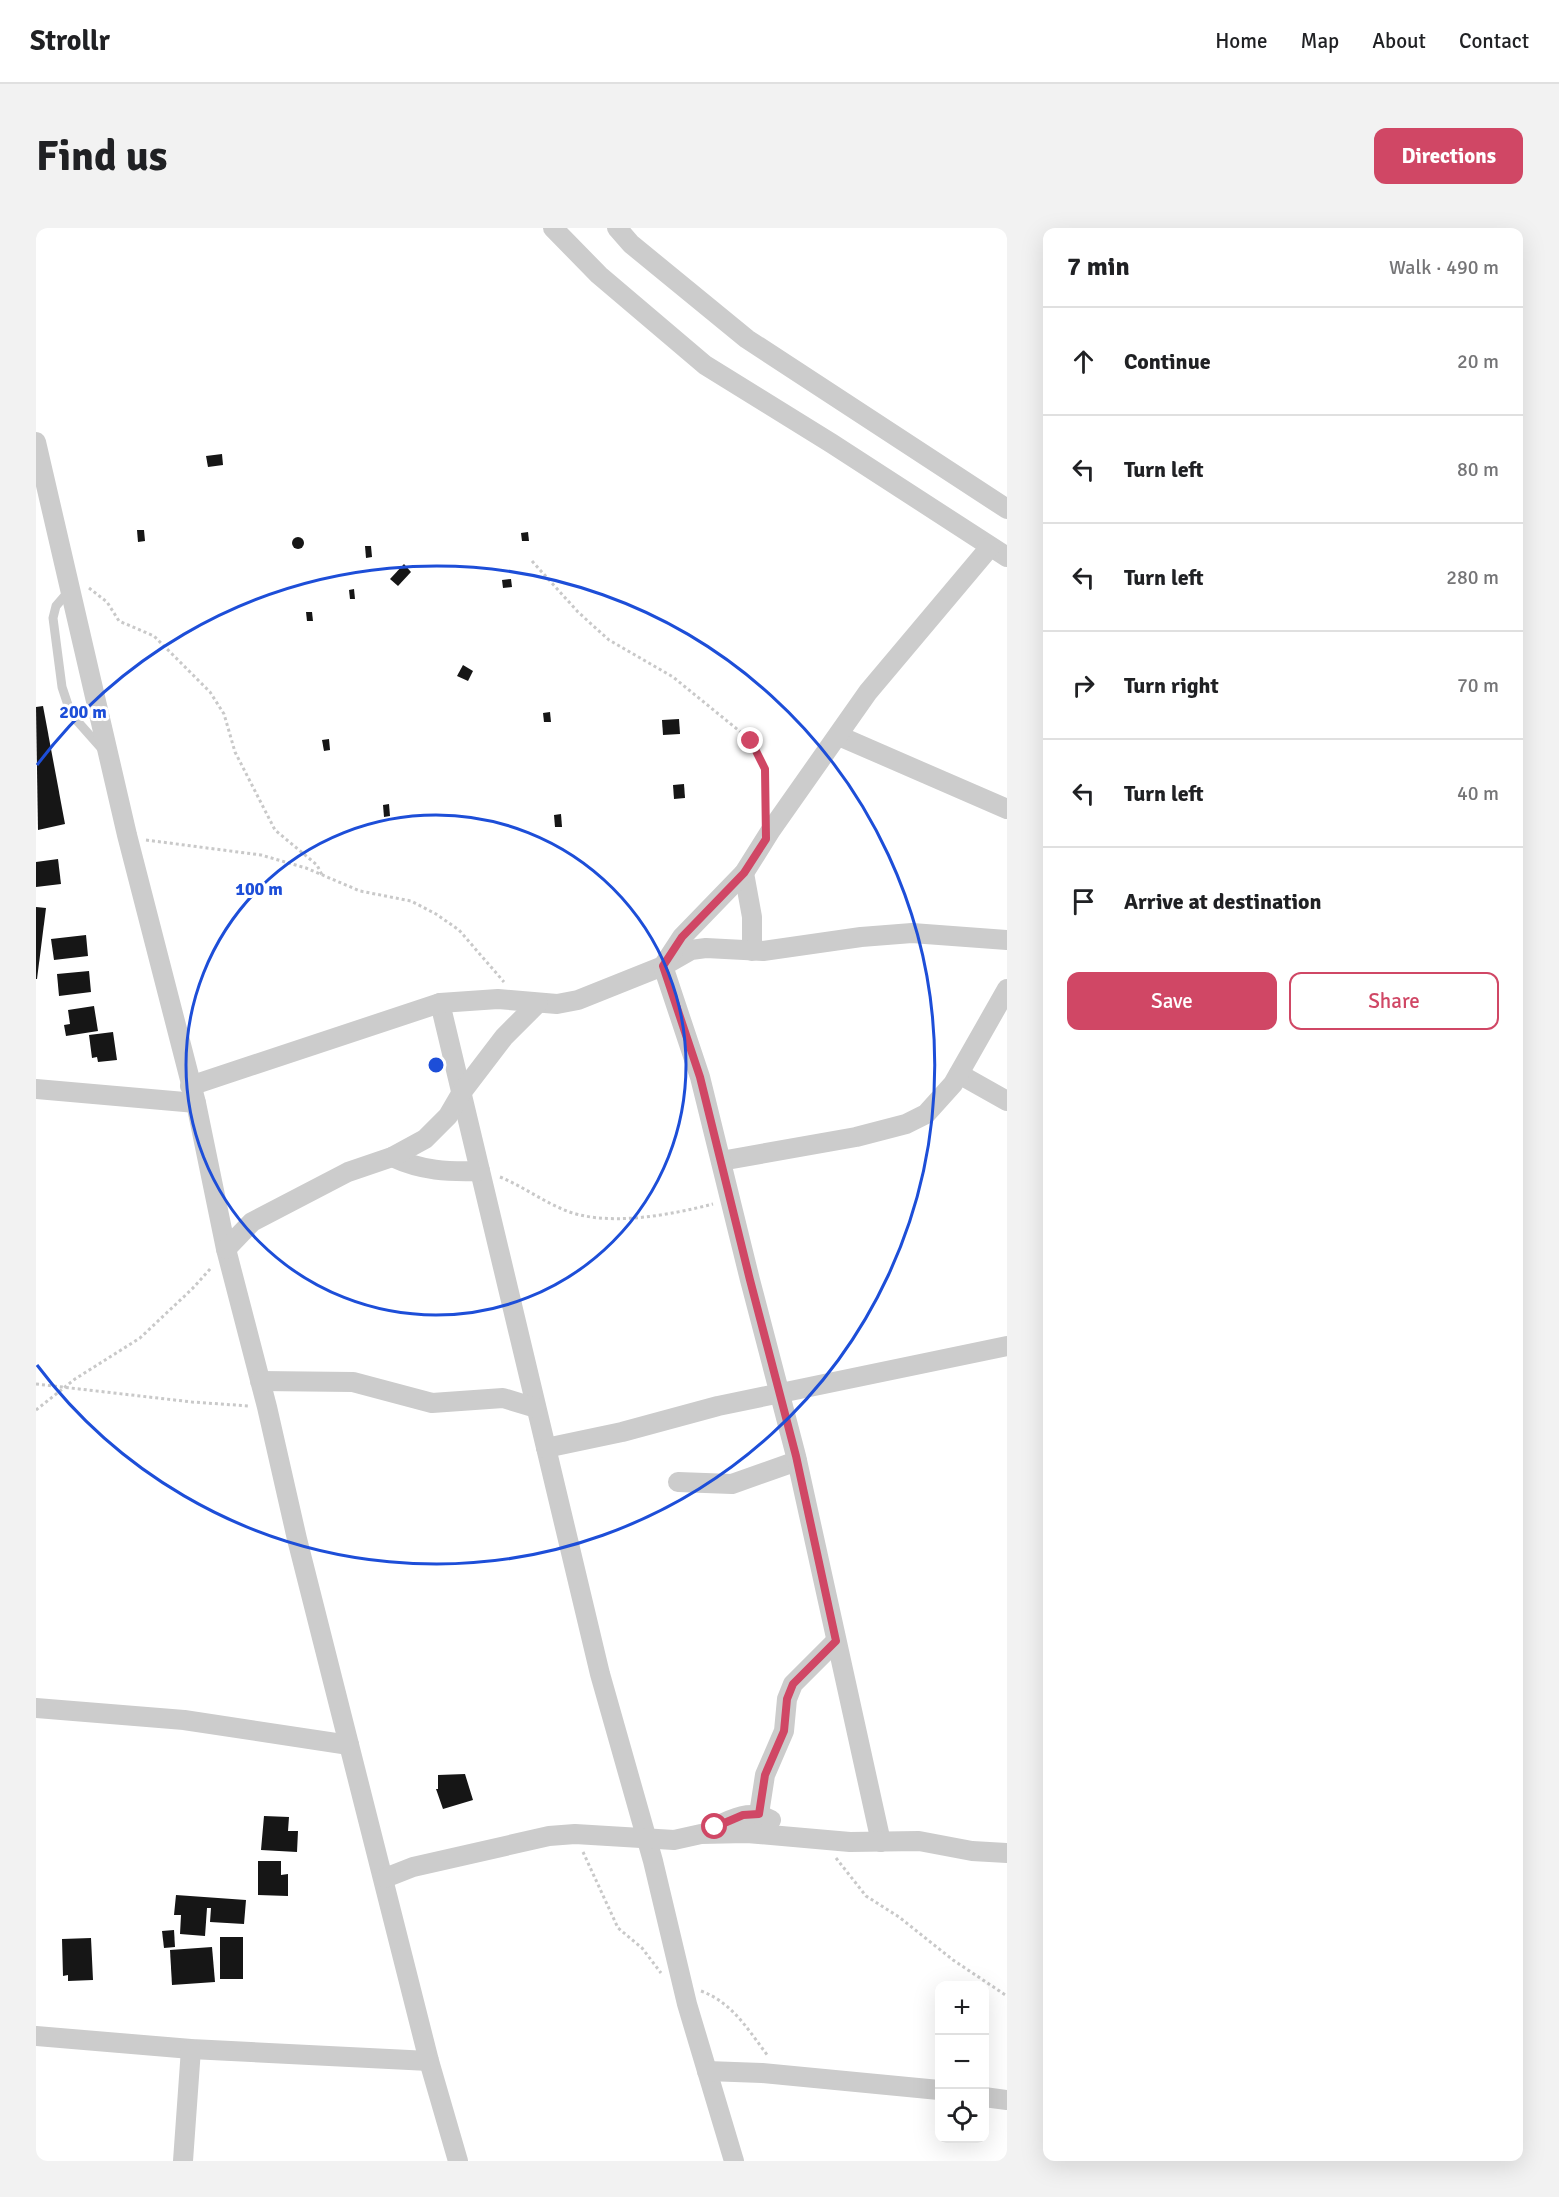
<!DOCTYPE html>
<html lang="en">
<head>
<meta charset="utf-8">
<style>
	body { margin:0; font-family:Signika,sans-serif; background:#f2f2f2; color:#202124 }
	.controls { position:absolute; right:18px; bottom:18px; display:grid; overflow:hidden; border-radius:12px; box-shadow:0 6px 24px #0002 }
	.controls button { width:54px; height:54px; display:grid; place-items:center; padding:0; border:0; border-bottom:2px solid #e0e0e0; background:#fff; color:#202124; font:30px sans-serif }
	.stop { position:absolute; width:18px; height:18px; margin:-14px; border:4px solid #d04765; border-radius:50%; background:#fff }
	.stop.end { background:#d04765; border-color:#fff; box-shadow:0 2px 6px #0008 }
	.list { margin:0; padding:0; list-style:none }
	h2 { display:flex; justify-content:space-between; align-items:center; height:78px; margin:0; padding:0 24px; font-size:26px }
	h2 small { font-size:20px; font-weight:400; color:#757577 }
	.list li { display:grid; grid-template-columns:39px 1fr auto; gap:18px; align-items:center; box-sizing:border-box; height:108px; padding:0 24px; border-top:2px solid #e0e0e0 }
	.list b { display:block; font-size:22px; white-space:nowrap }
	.list em { font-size:20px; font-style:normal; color:#757577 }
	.actions { display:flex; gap:12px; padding:18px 24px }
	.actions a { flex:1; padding:14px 0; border:2px solid #d04765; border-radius:12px; text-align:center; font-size:21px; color:#d04765 }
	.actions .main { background:#d04765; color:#fff }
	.icon { flex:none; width:33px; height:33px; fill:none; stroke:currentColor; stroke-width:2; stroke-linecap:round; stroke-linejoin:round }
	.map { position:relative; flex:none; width:971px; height:1933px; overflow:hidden; border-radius:12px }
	header { display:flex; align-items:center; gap:36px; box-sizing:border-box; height:84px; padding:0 30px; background:#fff; border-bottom:2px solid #e0e0e0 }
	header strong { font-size:28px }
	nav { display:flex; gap:33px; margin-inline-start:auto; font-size:21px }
	.intro { display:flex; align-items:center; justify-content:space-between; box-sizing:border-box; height:144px; padding:0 36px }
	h1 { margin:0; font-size:42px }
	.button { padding:15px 27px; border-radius:12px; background:#d04765; color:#fff; font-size:21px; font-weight:700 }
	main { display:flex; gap:36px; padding:0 36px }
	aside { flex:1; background:#fff; border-radius:12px; box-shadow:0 6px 24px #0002 }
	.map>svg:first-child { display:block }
</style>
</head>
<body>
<header>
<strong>Strollr</strong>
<nav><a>Home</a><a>Map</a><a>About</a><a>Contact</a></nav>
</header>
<div class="intro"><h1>Find us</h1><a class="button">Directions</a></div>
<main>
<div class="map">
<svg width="971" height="1933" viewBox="0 0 971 1933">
	<rect width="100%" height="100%" fill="#fff"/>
	<!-- building -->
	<g fill="#161616">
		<path d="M186 226 187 237 172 239 170 228Z"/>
		<path d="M101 302H108L109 313 102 314Z"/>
		<path d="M492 304 493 313H486L485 305Z"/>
		<circle cx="262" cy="315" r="6"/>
		<path d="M329 318H335L336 329 330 330Z"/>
		<path d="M368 336 375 344 362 358 354 351Z"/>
		<path d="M475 351 476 359 467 360 466 352Z"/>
		<path d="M318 361 319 371H314L313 362Z"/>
		<path d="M270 384H276L277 393H271Z"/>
		<path d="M427 437 437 443 432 453 421 448Z"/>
		<path d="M7 478 29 596 2 602 0 479Z"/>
		<path d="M514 484 515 494H508L507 485Z"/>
		<path d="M643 491 644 506 627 507 626 492Z"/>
		<path d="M293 511 294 522 288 523 286 512Z"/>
		<path d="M648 556 649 570 638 571 637 557Z"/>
		<path d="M353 576 354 588 348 589 347 577Z"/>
		<path d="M525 586 526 599H519L518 587Z"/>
		<path d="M22 631 25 656 0 659V634Z"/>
		<path d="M0 679 10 680 1 751H0Z"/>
		<path d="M50 707 52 728 18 732 15 711Z"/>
		<path d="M53 743 55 764 23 768 21 746Z"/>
		<path d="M58 778 62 803 30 808 28 797 34 796 32 782Z"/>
		<path d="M77 804 81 832 62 834 61 829 56 830 53 807Z"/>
		<path d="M429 1546 437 1572 407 1581 400 1561H402V1547Z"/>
		<path d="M228 1588 253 1589 252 1603H262L261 1624 225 1622Z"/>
		<path d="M222 1633H245V1647L252 1646V1668L222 1667Z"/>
		<path d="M140 1667 210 1672 208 1696 174 1694 175 1680H171L169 1708 144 1706 145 1687H138Z"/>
		<path d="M138 1702 139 1719 128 1720 126 1703Z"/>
		<rect x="184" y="1709" width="23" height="42"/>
		<path d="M55 1710 57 1752 32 1753V1747L27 1748 26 1711Z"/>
		<path d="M176 1719 179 1754 136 1757 134 1722Z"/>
	</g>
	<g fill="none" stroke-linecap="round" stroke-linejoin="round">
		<!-- path -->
		<g stroke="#c9c9c9" stroke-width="3" stroke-dasharray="3 3" stroke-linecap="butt">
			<path d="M496 333 542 384 573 412 637 449 712 510C731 531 730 553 729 579"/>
			<path d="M53 360 71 374 83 393 118 408 174 464 188 486 199 524 239 602 281 637 286 647"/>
			<path d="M110 612 225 627 270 640 324 663 375 673 400 686 423 702 468 754"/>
			<path d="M464 949C486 958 505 972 526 981 568 1000 634 987 677 976"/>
			<path d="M0 1156 156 1174 213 1178"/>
			<path d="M0 1182 39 1151 104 1110 156 1061 176 1039"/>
			<path d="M547 1624 582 1700 606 1720 625 1745"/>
			<path d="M800 1630 830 1668 863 1689 917 1732 971 1768"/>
			<path d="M665 1763C696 1774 713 1803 732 1828"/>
		</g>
		<!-- service -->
		<path stroke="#ccc" stroke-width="9" d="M33 363 20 378 17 390 26 459 35 486 66 521"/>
		<!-- minor -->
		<g stroke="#ccc" stroke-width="20">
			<path d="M517 0 563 47 669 137 795 215 971 329"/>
			<path d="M581 0 595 16 711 111 971 281"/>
			<path d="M0 214 91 607 160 875 190 1021 231 1179 261 1311 393 1833 422 1933"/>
			<path d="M803 508 971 581"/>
			<path d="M708 645 716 689V723"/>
			<path d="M404 775 564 1446 617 1633 651 1776 698 1933"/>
			<path d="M923 846 971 873"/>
			<path d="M154 858 404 775 462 771 521 776 542 772 627 738 655 722 670 720 727 723 825 709 876 705 971 712"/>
			<path d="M0 861 160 875"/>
			<path d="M356 929C386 943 412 944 444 943"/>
			<path d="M685 933 820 909 870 896 890 886 917 856 971 761"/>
			<path d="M190 1021 216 994 312 944 356 929 389 911 412 888 426 864 468 809 502 775"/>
			<path d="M224 1153 317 1154 396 1175 467 1170 500 1180"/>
			<path d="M510 1220 586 1204 682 1178 971 1118"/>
			<path d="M642 1254 696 1256 761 1233"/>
			<path d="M0 1480 148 1492 313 1517"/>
			<path d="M723 1586 729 1547 748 1503 751 1471 757 1456 800 1413"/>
			<path d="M673 1602C693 1592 713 1580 735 1592"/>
			<path d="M845 1614 760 1228 714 1052 664 849 627 738 646 709 708 645 735 602 832 464 954 319"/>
			<path d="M349 1650 377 1639 513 1608 539 1606 638 1612 665 1606 711 1605 814 1614 883 1613 936 1623 971 1625"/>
			<path d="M0 1808 155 1821 393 1833"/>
			<path d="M671 1843 726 1845 903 1862"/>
			<path d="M948 1869 971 1872"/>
			<path d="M147 1933 155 1821"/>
		</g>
	</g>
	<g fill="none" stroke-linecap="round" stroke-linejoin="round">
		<!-- route -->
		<path stroke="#d04765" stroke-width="8" d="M679 1599 707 1587 723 1586 729 1547 748 1503 751 1471 757 1456 800 1413 760 1228 714 1052 664 849 627 738 646 709 708 645 730 611 729 541 715 513"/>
	</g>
	<!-- distance rings -->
	<g fill="none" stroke="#1d4ed8" stroke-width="3">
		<circle cx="400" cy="837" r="250"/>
		<path d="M1 537A499 499 0 1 1 1 1137"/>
	</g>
	<circle cx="400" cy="837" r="9" fill="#1d4ed8" stroke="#fff" stroke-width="3"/>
	<g font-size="18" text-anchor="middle" font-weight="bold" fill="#1d4ed8" stroke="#fff" stroke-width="6" stroke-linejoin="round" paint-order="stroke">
		<text x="47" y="490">200 m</text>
		<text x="223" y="667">100 m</text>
	</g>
</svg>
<div class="controls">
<button>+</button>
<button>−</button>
<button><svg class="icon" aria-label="locate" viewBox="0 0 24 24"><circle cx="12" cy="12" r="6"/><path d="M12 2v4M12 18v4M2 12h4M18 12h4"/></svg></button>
</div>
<div class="stop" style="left:679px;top:1599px"></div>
<div class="stop end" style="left:715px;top:513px"></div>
</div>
<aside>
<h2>7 min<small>Walk · 490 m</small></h2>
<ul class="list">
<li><svg class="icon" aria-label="ahead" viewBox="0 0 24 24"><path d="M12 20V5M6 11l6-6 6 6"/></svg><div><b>Continue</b></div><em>20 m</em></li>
<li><svg class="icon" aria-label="left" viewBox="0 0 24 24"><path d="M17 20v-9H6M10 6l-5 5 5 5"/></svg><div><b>Turn left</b></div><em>80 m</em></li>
<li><svg class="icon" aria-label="left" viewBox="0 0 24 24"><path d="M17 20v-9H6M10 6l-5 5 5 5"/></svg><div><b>Turn left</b></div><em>280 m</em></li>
<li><svg class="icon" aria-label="right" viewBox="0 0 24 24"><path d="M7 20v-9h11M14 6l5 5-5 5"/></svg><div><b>Turn right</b></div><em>70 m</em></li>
<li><svg class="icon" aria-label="left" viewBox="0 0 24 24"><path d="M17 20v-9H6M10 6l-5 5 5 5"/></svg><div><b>Turn left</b></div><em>40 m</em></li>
<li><svg class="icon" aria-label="arrive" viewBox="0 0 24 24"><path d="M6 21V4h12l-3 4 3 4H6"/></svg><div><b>Arrive at destination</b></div></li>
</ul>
<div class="actions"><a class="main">Save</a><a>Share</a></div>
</aside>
</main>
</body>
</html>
